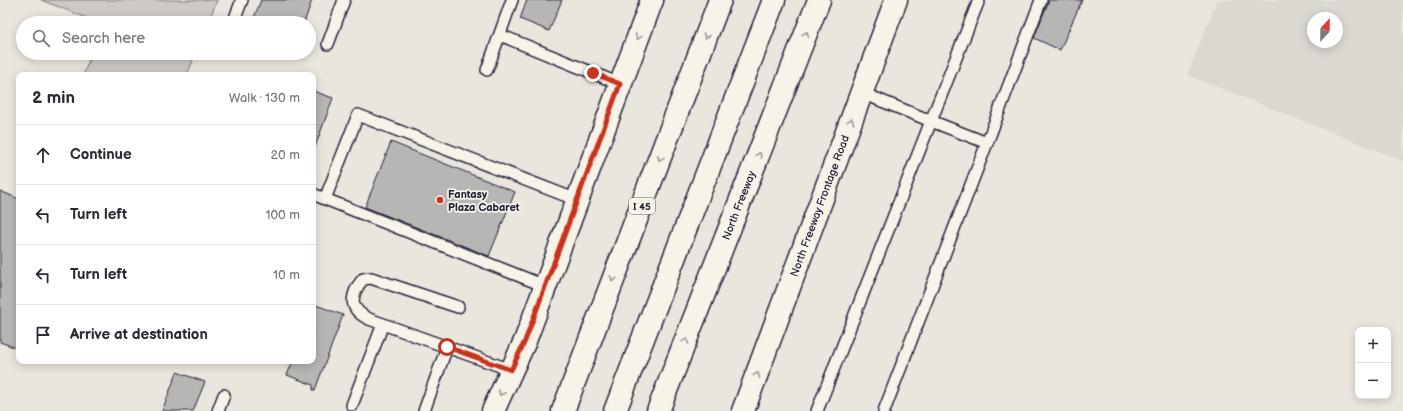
<!DOCTYPE html>
<html lang="en">
<head>
<meta charset="utf-8">
<style>
	body { margin:0; font-family:"Balsamiq Sans",sans-serif; background:#f2f2f3; color:#2b2b33 }
	.controls { position:absolute; right:12px; bottom:12px; display:grid; overflow:hidden; border-radius:8px; box-shadow:0 2px 10px #0003 }
	.controls button { width:36px; height:36px; display:grid; place-items:center; padding:0; border:0; border-bottom:1px solid #e1e1e2; background:#fff; color:#2b2b33; font:20px sans-serif }
	.compass { position:absolute; left:1307px; top:12px; width:36px; height:36px; border-radius:50%; background:#fff; box-shadow:0 2px 10px #0003; rotate:22deg }
	.stop { position:absolute; width:12px; height:12px; margin:-9px; border:3px solid #c8321e; border-radius:50%; background:#fff }
	.stop.end { background:#c8321e; border-color:#fff; box-shadow:0 1px 4px #0008 }
	.list { margin:0; padding:0; list-style:none }
	h2 { display:flex; justify-content:space-between; align-items:center; height:52px; margin:0; padding:0 16px; font-size:17px }
	h2 small { font-size:13px; font-weight:400; color:#7c7c81 }
	.list li { display:grid; grid-template-columns:26px 1fr auto; gap:12px; align-items:center; box-sizing:border-box; height:60px; padding:0 16px; border-top:1px solid #e1e1e2 }
	.list b { display:block; font-size:15px; white-space:nowrap }
	.list em { font-size:13px; font-style:normal; color:#7c7c81 }
	.icon { flex:none; width:22px; height:22px; fill:none; stroke:currentColor; stroke-width:2; stroke-linecap:round; stroke-linejoin:round }
	.map { position:relative; flex:none; width:1403px; height:411px; overflow:hidden }
	.search { position:absolute; background:#fff; box-shadow:0 2px 10px #0003; left:16px; top:16px; width:300px; height:44px; display:flex; align-items:center; gap:10px; box-sizing:border-box; padding:0 14px; border-radius:22px; color:#7c7c81; font-size:15px }
	.panel { position:absolute; background:#fff; box-shadow:0 2px 10px #0003; left:16px; top:72px; width:300px; height:292px; border-radius:8px }
	.map>svg:first-child { display:block }
</style>
</head>
<body>
<div class="map">
<svg width="1403" height="411" viewBox="0 0 1403 411">
	<rect width="100%" height="100%" fill="#eae6de"/>
	<filter id="ink" filterUnits="userSpaceOnUse"><feTurbulence type="fractalNoise" baseFrequency=".025" numOctaves="2"/><feDisplacementMap in="SourceGraphic" scale="8" xChannelSelector="R" yChannelSelector="G"/><feConvolveMatrix kernelMatrix="1 2 1 2 8 2 1 2 1" color-interpolation-filters="sRGB"/></filter>
	<g filter="url(#ink)">
		<!-- built -->
		<path fill="#dbd8d2" fill-rule="evenodd" d="M1217 0H1403V161L1187 75ZM1313 18H1337V42H1313Z"/>
		<!-- green -->
		<g fill="#cdc9c6" stroke="#787680">
			<path d="M41 0H217L208 23H100Z"/>
			<path d="M92 53H196L187 75H83Z"/>
		</g>
		<!-- building -->
		<g fill="#b8b6b5" stroke="#22223b">
			<path d="M261 0H312L304 23H252Z"/>
			<path d="M527 0H562L549 31 520 19Z"/>
			<path d="M1049 0H1082L1060 50 1034 38Z"/>
			<path d="M313 91 333 98 315 147H313Z"/>
			<path d="M391 142 515 192 489 256 365 207Z"/>
			<path d="M0 191 19 199V349L0 342Z"/>
			<path d="M313 304 343 315 315 390H313V385L287 375 293 361H313Z"/>
			<path d="M177 372 205 382 193 411H162Z"/>
		</g>
		<g fill="none" stroke-linecap="round" stroke-linejoin="round">
			<!-- lane casing -->
			<g stroke="#22223b" stroke-width="14">
				<g id="lane">
					<path d="M233 23 242 0"/>
					<path d="M500 35 620 84"/>
					<path d="M328 44 344 0"/>
					<path d="M487 70 512 0"/>
					<path d="M987 143 1041 0"/>
					<path d="M313 194 325 199"/>
					<path d="M545 286 325 199 358 115 577 200"/>
					<path d="M458 307 371 278 363 279C350 295 348 309 369 319L511 370"/>
					<path d="M352 405 383 324"/>
					<path d="M218 411 224 395"/>
					<path d="M424 411 447 347"/>
					<path d="M817 411 931 121 862 93"/>
					<path d="M884 411 987 143 931 121 979 0"/>
				</g>
			</g>
			<!-- secondary casing -->
			<g stroke="#22223b" stroke-width="25">
				<g id="secondary">
					<path d="M493 411 525 341 652 0"/>
					<path id="s1" d="M743 411 896 0"/>
				</g>
			</g>
			<!-- highway casing -->
			<g stroke="#22223b" stroke-width="25">
				<g id="highway">
					<path d="M651 0H652"/>
					<path d="M563 411 720 0"/>
					<path d="M615 411 774 0"/>
					<path id="s2" d="M658 411 819 0"/>
				</g>
			</g>
			<!-- lane -->
			<use href="#lane" stroke="#f7f3e8" stroke-width="11"/>
			<!-- secondary -->
			<use href="#secondary" stroke="#f7f3e8" stroke-width="22"/>
			<!-- highway -->
			<use href="#highway" stroke="#f7f3e8" stroke-width="22"/>
		</g>
		<!-- one-way arrows -->
		<defs><path id="oneway-chevron" d="M-2-3.5L2.5 0L-2 3.5" fill="none" stroke-width="1.6" stroke-linecap="round" stroke-linejoin="round"/></defs>
		<g stroke="#97959a">
			<use href="#oneway-chevron" transform="translate(806 34) rotate(-69)"/>
			<use href="#oneway-chevron" transform="translate(706 36) rotate(111)"/>
			<use href="#oneway-chevron" transform="translate(638 37) rotate(110)"/>
			<use href="#oneway-chevron" transform="translate(851 121) rotate(-70)"/>
			<use href="#oneway-chevron" transform="translate(759 155) rotate(-69)"/>
			<use href="#oneway-chevron" transform="translate(660 158) rotate(111)"/>
			<use href="#oneway-chevron" transform="translate(613 279) rotate(111)"/>
			<use href="#oneway-chevron" transform="translate(686 341) rotate(-69)"/>
			<use href="#oneway-chevron" transform="translate(757 375) rotate(-69)"/>
			<use href="#oneway-chevron" transform="translate(501 393) rotate(115)"/>
		</g>
	</g>
	<g fill="none" stroke-linecap="round" stroke-linejoin="round" filter="url(#ink)">
		<!-- route -->
		<path stroke="#c8321e" stroke-width="5" d="M447 347 511 370 525 341 620 84 593 73"/>
	</g>
	<!-- markers -->
	<circle fill="#c8321e" stroke="#f7f3e8" stroke-width="1.5" cx="440" cy="200" r="4"/>
	<g text-anchor="middle" stroke-width="3.5" stroke-linejoin="round" paint-order="stroke">
		<!-- shield labels -->
		<rect fill="#f7f3e8" stroke="#62616f" stroke-width="1" x="629" y="198" width="26" height="16" rx="3"/>
		<g font-size="10" font-weight="bold" fill="#22223b">
			<text x="642" y="210">I 45</text>
		</g>
		<!-- poi labels -->
		<g font-size="11" font-weight="bold" fill="#22223b" stroke="#f7f3e8" text-anchor="start">
			<text x="448" y="198">Fantasy<tspan x="448" dy="13">Plaza Cabaret</tspan></text>
		</g>
		<!-- street labels -->
		<g font-size="11" fill="#22223b" stroke="#f7f3e8">
			<text dy="4" stroke="none"><textPath href="#s2" startOffset="221">North Freeway</textPath></text>
			<text dy="4" stroke="none"><textPath href="#s1" startOffset="219">North Freeway Frontage Road</textPath></text>
		</g>
	</g>
</svg>
<div class="controls">
<button>+</button>
<button>−</button>
</div>
<svg class="compass" viewBox="-18 -18 36 36"><path d="M0-13l5 13h-10z" fill="#e53935"/><path d="M0 13l5-13h-10z" fill="#7c7c81"/></svg>
<div class="stop" style="left:447px;top:347px"></div>
<div class="stop end" style="left:593px;top:73px"></div>
<div class="search"><svg class="icon" aria-label="search" viewBox="0 0 24 24"><circle cx="10" cy="10" r="6"/><path d="M15 15l6 6"/></svg>Search here</div>
<section class="panel">
<h2>2 min<small>Walk · 130 m</small></h2>
<ul class="list">
<li><svg class="icon" aria-label="ahead" viewBox="0 0 24 24"><path d="M12 20V5M6 11l6-6 6 6"/></svg><div><b>Continue</b></div><em>20 m</em></li>
<li><svg class="icon" aria-label="left" viewBox="0 0 24 24"><path d="M17 20v-9H6M10 6l-5 5 5 5"/></svg><div><b>Turn left</b></div><em>100 m</em></li>
<li><svg class="icon" aria-label="left" viewBox="0 0 24 24"><path d="M17 20v-9H6M10 6l-5 5 5 5"/></svg><div><b>Turn left</b></div><em>10 m</em></li>
<li><svg class="icon" aria-label="arrive" viewBox="0 0 24 24"><path d="M6 21V4h12l-3 4 3 4H6"/></svg><div><b>Arrive at destination</b></div></li>
</ul>
</section>
</div>
</body>
</html>
